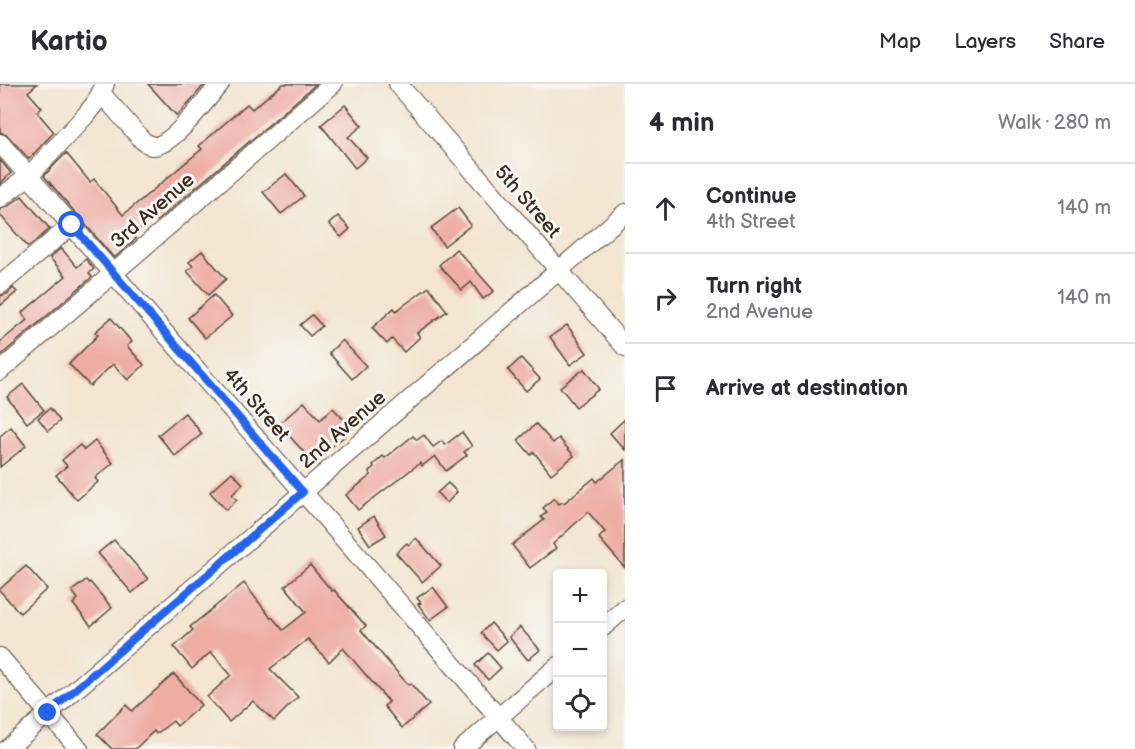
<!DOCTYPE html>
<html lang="en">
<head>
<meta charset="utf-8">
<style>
	body { margin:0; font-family:"Balsamiq Sans",sans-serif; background:#f2f2f3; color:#2b2b33 }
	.controls { position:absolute; right:18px; bottom:18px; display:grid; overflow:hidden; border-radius:6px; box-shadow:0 3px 9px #0003 }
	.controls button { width:54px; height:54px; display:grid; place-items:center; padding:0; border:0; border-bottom:2px solid #e1e1e2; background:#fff; color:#2b2b33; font:30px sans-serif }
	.stop { position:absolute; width:18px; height:18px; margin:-14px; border:4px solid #2563eb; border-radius:50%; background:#fff }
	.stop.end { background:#2563eb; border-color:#fff; box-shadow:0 2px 6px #0008 }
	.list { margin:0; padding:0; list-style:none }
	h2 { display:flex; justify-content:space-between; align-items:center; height:78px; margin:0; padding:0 24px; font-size:26px }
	h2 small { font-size:20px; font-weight:400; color:#7c7c81 }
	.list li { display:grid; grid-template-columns:39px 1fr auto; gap:18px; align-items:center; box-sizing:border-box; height:90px; padding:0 24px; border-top:2px solid #e1e1e2 }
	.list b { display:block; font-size:22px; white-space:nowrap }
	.list p { margin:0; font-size:20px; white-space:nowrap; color:#7c7c81 }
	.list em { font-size:20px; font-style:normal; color:#7c7c81 }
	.icon { flex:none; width:33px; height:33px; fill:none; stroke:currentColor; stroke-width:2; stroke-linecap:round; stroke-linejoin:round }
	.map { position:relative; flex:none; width:625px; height:665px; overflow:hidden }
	header { display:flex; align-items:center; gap:36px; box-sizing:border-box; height:84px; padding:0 30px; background:#fff; border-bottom:2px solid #e1e1e2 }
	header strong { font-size:28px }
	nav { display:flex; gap:33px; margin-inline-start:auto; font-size:21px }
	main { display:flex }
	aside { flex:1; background:#fff }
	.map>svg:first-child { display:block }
</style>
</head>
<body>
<header>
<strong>Kartio</strong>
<nav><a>Map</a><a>Layers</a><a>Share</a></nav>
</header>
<main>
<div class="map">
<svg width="625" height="665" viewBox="0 0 625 665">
	<rect width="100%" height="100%" fill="#f6f6f2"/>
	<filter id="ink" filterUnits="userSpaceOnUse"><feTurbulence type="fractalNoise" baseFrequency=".0167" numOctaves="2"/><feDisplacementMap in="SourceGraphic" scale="12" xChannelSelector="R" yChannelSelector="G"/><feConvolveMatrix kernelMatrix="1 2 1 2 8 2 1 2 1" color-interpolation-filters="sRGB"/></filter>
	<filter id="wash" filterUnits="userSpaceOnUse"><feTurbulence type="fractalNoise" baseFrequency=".008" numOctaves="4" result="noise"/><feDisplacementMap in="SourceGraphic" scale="24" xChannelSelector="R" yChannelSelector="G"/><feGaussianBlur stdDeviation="1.35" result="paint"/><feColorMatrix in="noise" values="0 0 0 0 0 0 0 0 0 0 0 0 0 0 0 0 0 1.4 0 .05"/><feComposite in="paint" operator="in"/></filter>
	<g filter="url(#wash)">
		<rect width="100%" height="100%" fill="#f3e5d0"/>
		<g id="blocks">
			<!-- building -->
			<g fill="#eeada5">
				<path d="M0 0H37L28 8 42 24 37 28 54 48 29 75 8 52 0 48Z"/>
				<path d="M148 0H205L177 32Z"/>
				<path d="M283 0H316L157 137 154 133 133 151 136 155 114 174 44 92 66 69 90 98 94 95 123 131 202 65 199 62 247 20 252 25Z"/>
				<path d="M345 21 362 42 348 53 367 74 355 84 321 41Z"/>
				<path d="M0 76 11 89 0 100Z"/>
				<path d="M286 90 304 112 281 130 263 108Z"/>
				<path d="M22 112 50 145 28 163 0 131V125L7 123Z"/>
				<path d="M458 124 471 141 444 162 431 144Z"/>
				<path d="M338 132 350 145 341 153 329 140Z"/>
				<path d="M61 164 77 183 86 175 94 185 89 189 92 193 0 272V258L27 236 22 229 66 192 50 174Z"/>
				<path d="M456 165 479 190 494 207 483 215 471 198 462 206 439 181Z"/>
				<path d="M202 167 226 195 208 211 187 187 193 182 189 178Z"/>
				<path d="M429 203 447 227 417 249 420 253 404 268 392 255 387 260 372 244 394 224 396 227Z"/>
				<path d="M13 204 17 208 0 222V212L7 210Z"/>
				<path d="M214 211 232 232 205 254 188 234Z"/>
				<path d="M312 231 322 242 310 252 300 241Z"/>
				<path d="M111 234 132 258 127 262 144 281 128 296 113 280 90 302 69 280 98 251 95 248Z"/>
				<path d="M567 241 587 269 570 281 550 253Z"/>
				<path d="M342 256 366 282 352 295 329 269Z"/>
				<path d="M521 274 540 295 526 307 508 286Z"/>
				<path d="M584 285 599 305 576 323 560 303Z"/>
				<path d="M23 300 44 326 27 339 7 313Z"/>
				<path d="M304 318 320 336 333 324 348 340 340 347 345 352 329 365 324 360 309 374 279 340Z"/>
				<path d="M50 324 60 337 48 347 38 334Z"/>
				<path d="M185 329 202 350 175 372 158 351Z"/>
				<path d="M625 335V366L610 349Z"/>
				<path d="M536 340 553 359 559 354 574 372 551 390 534 368 531 371 518 356Z"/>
				<path d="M11 343 26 362 0 383V352Z"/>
				<path d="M462 348 472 362 464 368 467 371 446 387 435 372 422 382 420 379 358 426 346 411 371 391 369 387 374 383 373 381 383 372 385 374 413 352 417 356 424 351 433 363 442 357 445 361Z"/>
				<path d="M95 357 113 379 95 394 98 398 77 416 56 391 67 382 62 376 80 361 84 366Z"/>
				<path d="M625 375V484L599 454 605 448 588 428 553 460 556 464 530 484 512 461 544 436 541 433 547 428 543 424 554 414 559 420 562 418 564 419 594 394 597 398Z"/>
				<path d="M232 388 243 400 232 411 237 416 226 426 210 408Z"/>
				<path d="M448 399 457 408 447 419 437 409Z"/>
				<path d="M374 432 386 451 370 461 358 443Z"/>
				<path d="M416 454 441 482 422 498 396 469 407 459 409 461Z"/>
				<path d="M114 456 148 495 132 509 98 469Z"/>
				<path d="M310 481 332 507 334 506 366 542 361 546 408 601 411 600 429 621 402 644 384 622 389 618 343 564 329 578 308 555 270 585 298 613 274 637 253 617 229 638 207 613 231 591 211 568 192 585 174 563 193 546 190 543 244 499 271 534 272 533 283 546 306 528 285 502Z"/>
				<path d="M26 482 47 505 20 529 0 507V505Z"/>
				<path d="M86 496 89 499 90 498 112 524 91 542 73 520 78 515 72 507Z"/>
				<path d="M433 503 448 523 430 536 418 520 421 519 417 514Z"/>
				<path d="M491 539 507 557 497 566 481 549Z"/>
				<path d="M520 543 540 566 528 576 509 553Z"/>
				<path d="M488 569 501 584 488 596 475 581Z"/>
				<path d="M174 590 201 621 177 642 173 637 156 650 154 647 135 665H112L97 650 126 621 132 627Z"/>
			</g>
		</g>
	</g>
	<g filter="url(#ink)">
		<use href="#blocks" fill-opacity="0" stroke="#574639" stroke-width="1.5"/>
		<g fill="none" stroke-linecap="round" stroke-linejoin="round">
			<!-- street casing -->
			<g stroke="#574639" stroke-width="20">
				<g id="street">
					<path d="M398 0 625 263"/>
					<path d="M101 9 143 57C144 58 151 61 151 62 171 65 207 14 220 0"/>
					<path d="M0 59 526 665"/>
					<path d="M0 114 29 92 85 32 96 18 105 0"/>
					<path d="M0 201 72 141"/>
					<path d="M0 287 333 0"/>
					<path d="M602 544 625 524"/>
					<path d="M0 573 79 665"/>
					<path d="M7 665 625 129"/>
					<path d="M462 665 558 582"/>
				</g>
			</g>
			<!-- street -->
			<use href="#street" stroke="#fff" stroke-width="18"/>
		</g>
	</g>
	<g fill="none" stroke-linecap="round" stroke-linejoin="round" filter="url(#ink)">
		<!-- route -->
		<path stroke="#2563eb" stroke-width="8" d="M48 629 303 408 72 141"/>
	</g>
	<g text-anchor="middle" stroke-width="6" stroke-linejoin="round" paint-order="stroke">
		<!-- street labels -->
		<g font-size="20" fill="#3b2a1e" stroke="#f6f6f2">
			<text transform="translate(528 117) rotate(49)" y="7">5th Street</text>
			<text transform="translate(152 126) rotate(-41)" y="7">3rd Avenue</text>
			<text transform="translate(257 320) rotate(49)" y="7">4th Street</text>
			<text transform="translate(342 345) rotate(-41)" y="7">2nd Avenue</text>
		</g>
	</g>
</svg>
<div class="controls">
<button>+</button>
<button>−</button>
<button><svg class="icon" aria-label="locate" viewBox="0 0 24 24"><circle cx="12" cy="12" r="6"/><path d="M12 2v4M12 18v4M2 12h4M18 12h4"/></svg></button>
</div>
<div class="stop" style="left:72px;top:141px"></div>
<div class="stop end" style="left:48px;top:629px"></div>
</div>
<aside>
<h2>4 min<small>Walk · 280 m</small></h2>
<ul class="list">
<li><svg class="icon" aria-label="ahead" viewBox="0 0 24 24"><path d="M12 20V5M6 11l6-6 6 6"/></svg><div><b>Continue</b><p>4th Street</p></div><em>140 m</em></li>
<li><svg class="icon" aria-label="right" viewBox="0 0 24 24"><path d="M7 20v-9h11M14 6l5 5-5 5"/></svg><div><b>Turn right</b><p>2nd Avenue</p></div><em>140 m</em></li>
<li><svg class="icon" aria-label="arrive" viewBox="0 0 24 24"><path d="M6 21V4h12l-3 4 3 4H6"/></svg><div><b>Arrive at destination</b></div></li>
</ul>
</aside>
</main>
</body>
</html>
